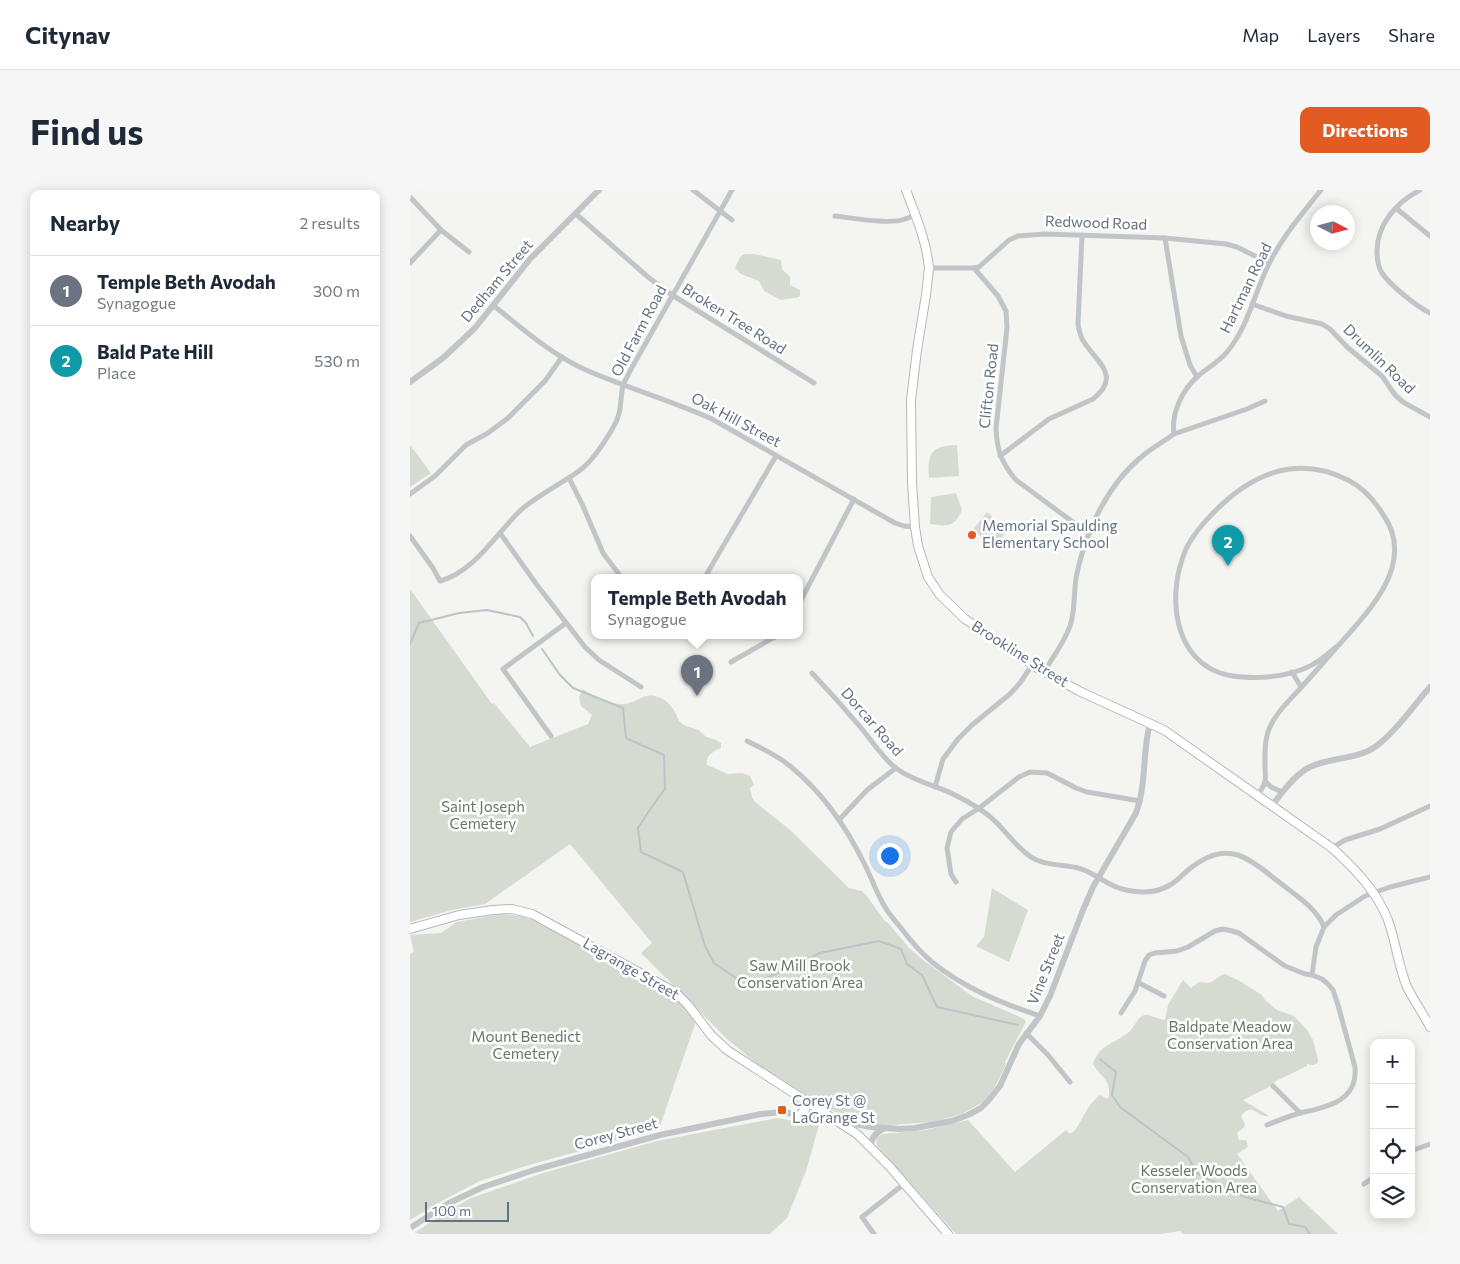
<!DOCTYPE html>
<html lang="en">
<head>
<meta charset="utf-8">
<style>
	body { margin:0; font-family:Commissioner,sans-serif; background:#f6f6f7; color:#1f2937 }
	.controls { position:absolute; right:15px; bottom:15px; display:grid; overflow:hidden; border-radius:10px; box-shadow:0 2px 12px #0003 }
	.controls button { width:45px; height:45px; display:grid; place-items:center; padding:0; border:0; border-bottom:1px solid #e0e1e3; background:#fff; color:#1f2937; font:25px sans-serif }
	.compass { position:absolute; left:900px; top:15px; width:45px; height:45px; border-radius:50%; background:#fff; box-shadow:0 2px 12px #0003; rotate:96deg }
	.scale { position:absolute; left:15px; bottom:12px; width:84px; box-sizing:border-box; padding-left:5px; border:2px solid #637281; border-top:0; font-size:14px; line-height:18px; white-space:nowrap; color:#637281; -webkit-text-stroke:4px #fff; paint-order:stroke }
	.you { position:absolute; left:479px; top:665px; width:18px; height:18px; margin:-12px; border:4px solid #fff; border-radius:50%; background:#1a73e8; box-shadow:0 0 0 8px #1a73e833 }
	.badge { display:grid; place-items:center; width:32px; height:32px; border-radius:50%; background:#e25b23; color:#fff; font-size:16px; font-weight:700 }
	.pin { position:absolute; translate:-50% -41px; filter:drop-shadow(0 1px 2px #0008) }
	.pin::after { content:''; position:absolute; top:26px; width:18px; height:15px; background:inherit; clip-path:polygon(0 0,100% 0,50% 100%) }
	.popup { position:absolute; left:181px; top:384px; width:212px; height:65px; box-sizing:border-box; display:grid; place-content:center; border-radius:10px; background:#fff; filter:drop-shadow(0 1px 4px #0005); font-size:16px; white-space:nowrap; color:#747a83 }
	.popup b { font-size:19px; color:#1f2937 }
	.popup::after { content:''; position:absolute; left:50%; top:100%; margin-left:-10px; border:10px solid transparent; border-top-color:#fff }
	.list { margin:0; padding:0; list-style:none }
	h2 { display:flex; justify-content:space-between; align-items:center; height:65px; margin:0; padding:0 20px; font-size:21px }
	h2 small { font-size:16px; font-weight:400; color:#747a83 }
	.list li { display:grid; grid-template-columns:32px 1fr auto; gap:15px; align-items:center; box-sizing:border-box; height:70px; padding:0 20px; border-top:1px solid #e0e1e3 }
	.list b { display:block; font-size:19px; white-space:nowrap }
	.list p { margin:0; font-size:16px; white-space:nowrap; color:#747a83 }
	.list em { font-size:16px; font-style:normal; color:#747a83 }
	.icon { flex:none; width:28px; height:28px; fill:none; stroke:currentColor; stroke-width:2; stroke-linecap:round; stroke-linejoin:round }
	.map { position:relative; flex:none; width:1020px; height:1044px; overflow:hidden; border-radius:10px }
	header { display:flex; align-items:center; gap:30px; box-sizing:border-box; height:70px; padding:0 25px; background:#fff; border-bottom:1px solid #e0e1e3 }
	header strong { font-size:24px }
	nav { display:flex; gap:28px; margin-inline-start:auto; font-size:18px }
	.intro { display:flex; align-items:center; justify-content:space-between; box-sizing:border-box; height:120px; padding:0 30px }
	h1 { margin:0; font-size:35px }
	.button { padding:12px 22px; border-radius:10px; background:#e25b23; color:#fff; font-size:18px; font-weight:700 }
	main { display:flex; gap:30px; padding:0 30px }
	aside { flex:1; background:#fff; border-radius:10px; box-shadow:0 2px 12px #0003 }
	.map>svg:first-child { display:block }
</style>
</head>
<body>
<header>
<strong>Citynav</strong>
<nav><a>Map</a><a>Layers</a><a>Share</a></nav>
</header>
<div class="intro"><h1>Find us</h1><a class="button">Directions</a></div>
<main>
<aside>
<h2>Nearby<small>2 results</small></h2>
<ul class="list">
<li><span class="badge" style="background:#6b7280">1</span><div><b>Temple Beth Avodah</b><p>Synagogue</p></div><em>300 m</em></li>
<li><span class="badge" style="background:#0f9aa8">2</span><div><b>Bald Pate Hill</b><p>Place</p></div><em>530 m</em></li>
</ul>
</aside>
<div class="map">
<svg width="1020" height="1044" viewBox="0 0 1020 1044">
	<rect width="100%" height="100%" fill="#f4f4f0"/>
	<!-- green -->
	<g fill="#d5dbd1">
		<path d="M334 64H344L371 70 372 79 380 87V95L390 100V105L389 107 371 110 354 101 349 91 331 84 325 78 330 67Z"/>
		<path d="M0 255 21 283 0 297Z"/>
		<path d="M547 255 549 286 519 288C517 263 521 256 547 255Z"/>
		<path d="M546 303 552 320C544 338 537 336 520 334L521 307Z"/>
		<path d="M577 322 597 341 583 357 563 340Z"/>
		<path d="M0 399 82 514 84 513 120 557 178 534 182 525 171 516 169 507 173 499C182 506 207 518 219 513 229 510 237 502 248 507 255 509 262 516 265 522 267 525 268 530 270 532 275 537 282 537 288 540 291 541 293 545 297 547 302 549 306 549 311 553V558C303 562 295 565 297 575L318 584 332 583 340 586 344 595 340 598 342 607 345 612 379 639 439 698 452 701 456 705 474 730 480 735 499 758 512 769 562 806 614 829 616 832 595 872 596 874 585 897 578 907 573 912 552 924 523 932 492 934 457 940 362 886 318 850 231 763 242 753 160 654 75 714 42 720 0 732Z"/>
		<path d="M582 698 618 720 599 772 566 756 574 747Z"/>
		<path d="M90 724 112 726 133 735 256 802 273 815 286 831 249 939 119 975 70 991 37 1008 0 1030V764L4 762 0 745 31 743 47 732Z"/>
		<path d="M815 784 828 790 852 805 855 810 867 820 884 826 897 840 903 850 908 870V873L903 875 897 874V876L866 891 857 898 833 910 859 926C847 928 843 911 831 926L835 934 834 937 827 943 829 950H836L838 957 827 964 868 1021 889 1007 928 1044H773L770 1041 751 1044H546L467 956 466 948 472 944 516 940 558 930 605 982 656 940 659 943H662L666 939 680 915 689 905 698 909C703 890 690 887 683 874 690 853 706 854 720 841 724 837 727 829 732 826 739 822 748 830 755 830L758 815 773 790 781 798 789 792C807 795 802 788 815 784Z"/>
		<path d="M367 928 409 935 396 981 377 1028 360 1044H3L30 1026 61 1008 133 983 247 951Z"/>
	</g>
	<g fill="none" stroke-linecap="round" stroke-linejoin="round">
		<!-- stream -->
		<g stroke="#bac4c9" stroke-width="2">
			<path d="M0 454 9 433 49 423 77 420 110 427 116 433 123 446"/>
			<path d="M132 459 150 485 163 498 213 518 216 548 254 565 255 599 241 618 228 638 231 662 273 682 295 756 304 773 326 788 346 793 410 763 469 751 491 759 497 774 512 785 527 817 608 835"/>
			<path d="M690 869 706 882 702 905 710 917 778 967 788 984 835 1007 873 1017 879 1034 895 1037 900 1044"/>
		</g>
		<!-- secondary casing -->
		<g stroke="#b4b8bc" stroke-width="10">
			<g id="secondary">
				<path d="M496 0C506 27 516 49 519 78L516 105 507 160 501 210 502 293 505 337 508 356 518 387 530 405 555 429 629 479 669 501 754 540 922 658C945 679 966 700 978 730 986 752 988 775 997 797 1004 811 1013 823 1020 837"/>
				<path d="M0 739 49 725 83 720 102 719 122 724 265 802 278 815 301 845 317 860 447 944 480 977 538 1044"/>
				<path d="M389 925C395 922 397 917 395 910"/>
			</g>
		</g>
		<!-- minor -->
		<g stroke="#c1c5c8" stroke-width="5">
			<path d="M283 0 322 30"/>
			<path d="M1010 0C987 12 967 34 967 61 967 68 968 77 972 83 981 96 1006 116 1020 123"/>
			<path d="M0 7 31 40 59 62"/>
			<path d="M987 19 1020 46"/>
			<path d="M166 24 238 87 262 105 404 193"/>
			<path d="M425 26C443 28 479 35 495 29 499 28 503 26 506 24"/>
			<path d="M755 48 771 146 780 175 787 187"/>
			<path d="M0 73 31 40"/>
			<path d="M519 78H564L569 77 599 50 608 46 635 44 755 48 816 54 827 57 859 73"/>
			<path d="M564 78 588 106 596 121 597 138 586 238C587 261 591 272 606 290L679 344"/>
			<path d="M842 114 876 126 912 134 920 139 937 157 972 186 985 205 993 212 1020 227"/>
			<path d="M84 116C113 139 142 165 176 180 217 198 260 210 302 229L485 333 494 336 505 337"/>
			<path d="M764 244 837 219 855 211"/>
			<path d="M590 266 639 229 683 209C712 186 687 172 674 152 670 147 669 140 668 134L672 45"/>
			<path d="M159 288 173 316 193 363 211 387"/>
			<path d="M0 304 25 286 56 255 78 243 98 228 135 191 152 167"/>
			<path d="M90 343 127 395 175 457 189 470 231 497"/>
			<path d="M0 346 23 378 30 391C65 382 87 342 112 319 130 304 151 294 169 281 183 271 196 250 204 236 212 223 210 209 213 195 215 190 218 186 220 181L322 0"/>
			<path d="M295 387 366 266"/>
			<path d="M390 412 444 309"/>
			<path d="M321 472 368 445"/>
			<path d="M634 482C643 467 654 453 660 436 666 419 663 400 667 383 676 341 697 296 730 268 740 259 753 252 764 244 761 223 772 200 788 186 797 178 809 172 817 162 838 137 844 104 858 76 871 48 892 24 911 0"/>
			<path d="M882 482 891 497"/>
			<path d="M402 483C419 501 436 520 452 539 463 552 473 569 487 579 505 592 526 595 545 605 559 612 575 621 586 632 597 643 607 658 621 667 634 676 653 674 668 678 685 682 698 697 716 700 730 703 747 703 760 695 766 692 771 686 777 681 791 669 809 659 828 665 843 670 857 683 869 692 885 705 906 717 914 737"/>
			<path d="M141 546 93 479 156 433"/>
			<path d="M337 551C351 558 367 565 380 576 412 602 437 638 455 675 462 689 467 704 475 717 479 724 485 731 491 738 500 750 510 762 522 772 554 798 591 813 630 826"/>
			<path d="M855 591 861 597 872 602"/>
			<path d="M525 597 533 569 548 549 562 535 600 504 610 493 622 475"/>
			<path d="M847 606C850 602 854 596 855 591 856 587 855 582 855 578 855 563 854 546 862 533 868 521 878 512 886 503 900 488 913 473 926 458 945 437 974 407 982 378 987 360 985 342 974 326 965 311 954 298 938 290 888 265 845 282 807 319 795 331 783 344 776 359 754 410 765 484 832 487 858 489 889 485 910 470 917 465 923 459 930 454"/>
			<path d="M429 630 457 600 486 578"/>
			<path d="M922 658 935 650 970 639 1020 616"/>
			<path d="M546 692 541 684 537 658 541 642 552 629 568 619 609 587 620 582 637 583 666 598 677 602 730 611"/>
			<path d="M902 785 906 757 914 737 926 725 955 706 980 697 1020 687"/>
			<path d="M729 793 754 806"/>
			<path d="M711 823 725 801 735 771 739 765 745 763 767 761 778 757 805 741 813 739 822 741 829 743 840 751 875 776 895 784 902 785 912 789 918 794 923 800 928 815 945 877C948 912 916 917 890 923 879 926 867 931 857 935"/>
			<path d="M616 843 638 865 660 892"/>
			<path d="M863 896 888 921 891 923"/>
			<path d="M1001 961 1020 954"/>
			<path d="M954 994 964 987"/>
			<path d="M464 1044 452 1027 494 994"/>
		</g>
		<!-- tertiary -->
		<g stroke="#c1c5c8" stroke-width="6">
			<path d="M0 192 33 168 65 138 120 69 189 0"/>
			<path d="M862 615C873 602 884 585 900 577 921 567 946 570 965 557 984 544 1004 515 1020 497"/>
			<path d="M462 958C460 949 465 943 473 939"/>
			<path d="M0 1038 39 1013 73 997 124 980 250 945 351 924 372 922 462 937 489 939 505 938 542 931 558 925 571 918 578 911 590 896 609 854 630 826 640 806 673 720 683 697 726 623C737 593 732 563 740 533"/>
		</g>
		<!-- secondary -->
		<use href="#secondary" stroke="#fff" stroke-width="8"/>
	</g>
	<!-- markers -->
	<g fill="#e25b23" stroke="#fff" stroke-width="2">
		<circle cx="562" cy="345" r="5"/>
		<rect x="367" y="915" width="10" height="10" rx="2.5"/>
	</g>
	<g text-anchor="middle" stroke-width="5" stroke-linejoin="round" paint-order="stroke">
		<!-- street labels -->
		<g font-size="15" fill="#637281" stroke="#fff">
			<text transform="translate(686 33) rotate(2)" y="5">Redwood Road</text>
			<text transform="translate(87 91) rotate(-50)" y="5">Dedham Street</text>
			<text transform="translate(836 98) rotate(-64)" y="5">Hartman Road</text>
			<text transform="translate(324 129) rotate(32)" y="5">Broken Tree Road</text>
			<text transform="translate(229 141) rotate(-62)" y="5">Old Farm Road</text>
			<text transform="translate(969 169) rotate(44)" y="5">Drumlin Road</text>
			<text transform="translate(579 196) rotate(-84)" y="5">Clifton Road</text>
			<text transform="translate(326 230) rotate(28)" y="5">Oak Hill Street</text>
			<text transform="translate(610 464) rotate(32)" y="5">Brookline Street</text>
			<text transform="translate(462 532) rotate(49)" y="5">Dorcar Road</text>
			<text transform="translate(221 779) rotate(30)" y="5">Lagrange Street</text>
			<text transform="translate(636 779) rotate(-68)" y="5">Vine Street</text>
			<text transform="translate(206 944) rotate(-15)" y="5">Corey Street</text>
		</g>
		<!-- poi labels -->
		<g font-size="15" fill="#637281" stroke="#fff" text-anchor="start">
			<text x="572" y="341">Memorial Spaulding<tspan x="572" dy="17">Elementary School</tspan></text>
			<text x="382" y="916">Corey St @<tspan x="382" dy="17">LaGrange St</tspan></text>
		</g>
		<!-- park labels -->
		<g font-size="15" fill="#657962" stroke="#fff">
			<text x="73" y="622">Saint Joseph<tspan x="73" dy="17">Cemetery</tspan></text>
			<text x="390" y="781">Saw Mill Brook<tspan x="390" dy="17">Conservation Area</tspan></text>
			<text x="820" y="842">Baldpate Meadow<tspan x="820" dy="17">Conservation Area</tspan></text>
			<text x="116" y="852">Mount Benedict<tspan x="116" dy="17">Cemetery</tspan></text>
			<text x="784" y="986">Kesseler Woods<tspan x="784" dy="17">Conservation Area</tspan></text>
		</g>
	</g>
</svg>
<div class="controls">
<button>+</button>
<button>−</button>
<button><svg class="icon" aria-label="locate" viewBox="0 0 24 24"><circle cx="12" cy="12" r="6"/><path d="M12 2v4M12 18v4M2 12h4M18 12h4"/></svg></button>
<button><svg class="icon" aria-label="layers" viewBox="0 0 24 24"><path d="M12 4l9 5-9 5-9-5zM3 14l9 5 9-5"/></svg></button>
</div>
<svg class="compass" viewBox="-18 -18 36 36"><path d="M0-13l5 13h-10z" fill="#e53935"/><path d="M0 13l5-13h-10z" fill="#747a83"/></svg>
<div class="scale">100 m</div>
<div class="you"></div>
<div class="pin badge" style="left:287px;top:506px;background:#6b7280">1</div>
<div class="popup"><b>Temple Beth Avodah</b>Synagogue</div>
<div class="pin badge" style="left:818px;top:376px;background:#0f9aa8">2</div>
</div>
</main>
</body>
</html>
